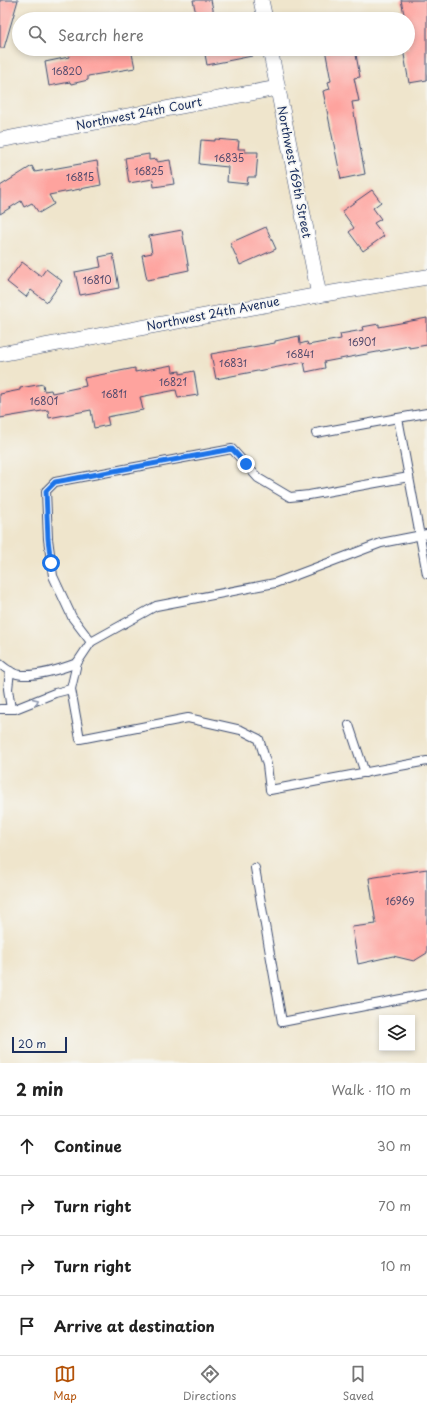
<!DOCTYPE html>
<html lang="en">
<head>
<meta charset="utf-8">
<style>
	body { margin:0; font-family:"Playpen Sans",sans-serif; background:#f2f2f2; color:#222 }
	.controls { position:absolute; right:12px; bottom:12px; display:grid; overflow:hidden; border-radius:0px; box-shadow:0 2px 6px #0003 }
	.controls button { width:36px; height:36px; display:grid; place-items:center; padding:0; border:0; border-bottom:1px solid #e0e0e0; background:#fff; color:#222; font:20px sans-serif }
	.scale { position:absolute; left:12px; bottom:10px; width:55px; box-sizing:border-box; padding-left:4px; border:2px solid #1b2f5e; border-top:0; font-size:11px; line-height:14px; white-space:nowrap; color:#1b2f5e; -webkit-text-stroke:3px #f6f6f2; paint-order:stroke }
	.stop { position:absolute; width:12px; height:12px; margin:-9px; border:3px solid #1a73e8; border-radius:50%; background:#fff }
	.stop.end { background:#1a73e8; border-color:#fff; box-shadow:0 1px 4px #0008 }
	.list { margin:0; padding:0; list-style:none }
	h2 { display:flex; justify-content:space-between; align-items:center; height:52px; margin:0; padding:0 16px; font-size:17px }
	h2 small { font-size:13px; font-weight:400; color:#767676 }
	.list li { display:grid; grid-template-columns:26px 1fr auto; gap:12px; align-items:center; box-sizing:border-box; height:60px; padding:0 16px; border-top:1px solid #e0e0e0 }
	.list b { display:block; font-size:15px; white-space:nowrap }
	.list em { font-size:13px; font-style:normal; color:#767676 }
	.icon { flex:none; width:22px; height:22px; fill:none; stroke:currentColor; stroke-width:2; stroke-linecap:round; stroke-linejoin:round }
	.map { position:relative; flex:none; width:427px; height:1063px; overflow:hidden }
	.search { position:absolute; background:#fff; box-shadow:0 2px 6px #0003; left:12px; right:12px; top:12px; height:44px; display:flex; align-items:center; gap:10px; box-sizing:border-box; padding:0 14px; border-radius:22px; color:#767676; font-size:15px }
	.sheet { height:292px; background:#fff }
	nav { display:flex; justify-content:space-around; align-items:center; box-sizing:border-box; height:56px; border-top:1px solid #e0e0e0; background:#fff; font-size:11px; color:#767676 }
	nav a { display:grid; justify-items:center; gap:2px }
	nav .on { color:#b45309 }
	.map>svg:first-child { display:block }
</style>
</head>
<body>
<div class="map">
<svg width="427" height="1063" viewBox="0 0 427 1063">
	<rect width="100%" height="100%" fill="#f6f6f2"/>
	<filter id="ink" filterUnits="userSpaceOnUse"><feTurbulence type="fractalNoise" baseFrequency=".025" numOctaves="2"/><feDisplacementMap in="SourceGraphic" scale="8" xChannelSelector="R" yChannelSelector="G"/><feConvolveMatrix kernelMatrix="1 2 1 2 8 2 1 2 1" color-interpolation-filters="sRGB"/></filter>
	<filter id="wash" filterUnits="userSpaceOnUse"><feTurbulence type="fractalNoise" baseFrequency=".012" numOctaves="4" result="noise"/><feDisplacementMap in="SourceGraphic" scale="16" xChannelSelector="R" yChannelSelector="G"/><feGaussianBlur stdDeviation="0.9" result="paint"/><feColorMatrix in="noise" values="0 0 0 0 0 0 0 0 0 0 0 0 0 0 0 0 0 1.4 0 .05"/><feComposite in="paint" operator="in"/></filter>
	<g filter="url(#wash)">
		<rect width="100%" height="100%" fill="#efe5cc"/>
		<g id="blocks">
			<!-- building -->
			<g fill="#fea39e">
				<path d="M0 0H18L4 48H0Z"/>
				<path d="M193 0H211L215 19H197Z"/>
				<path d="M401 0H427V80L409 83 403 49H408V19H405Z"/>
				<path d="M67 49H131L135 68 88 76V80L71 84 70 82 49 86 45 62 69 57Z"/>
				<path d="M204 49H252V56L207 65Z"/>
				<path d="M325 49H355L360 77 354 78 359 101 352 102 365 174 341 179 323 91 330 89 328 82 331 81Z"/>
				<path d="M215 139 239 141 238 149H245V152H258L256 177H248L247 184 227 182 228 167 199 164 201 140 215 141Z"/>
				<path d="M149 154V160L157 159V162L170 160 174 184 154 187 153 179 129 183 125 158Z"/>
				<path d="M97 161 101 185 49 195 54 204 39 213 32 203 24 207 21 201 0 214V186L32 166 35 172Z"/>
				<path d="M372 190 381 202 373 208 381 219 374 223 384 236 363 251 349 232 354 228 342 211Z"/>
				<path d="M266 227 276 249 240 265 230 243Z"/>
				<path d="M182 230 189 270 170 274V276L147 280 142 255 152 253 149 236Z"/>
				<path d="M113 254 119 288 80 295 75 272 101 267 99 257Z"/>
				<path d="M22 262 41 276 46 269 62 281 47 302 31 290 26 297 7 282Z"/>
				<path d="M427 318V345L409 348V346L324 362 325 368 306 372 304 362 216 379 211 354 275 343V341L299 336 300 344 307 342 308 345 341 339 340 334 363 330 362 327 379 324V327Z"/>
				<path d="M172 365 173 372 180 371V374L194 371 198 395 178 398 176 390 140 397 143 410 107 417 109 425 94 428 91 410 49 418 48 410 0 418V394L20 390V388L43 384 44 391 51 390 52 393 86 386 84 378 135 368V372Z"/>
				<path d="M427 869V953L414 961 393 956 358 964 352 927 376 924 369 878Z"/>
			</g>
		</g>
	</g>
	<g filter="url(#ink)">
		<use href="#blocks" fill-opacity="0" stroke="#3b4a6e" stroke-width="1"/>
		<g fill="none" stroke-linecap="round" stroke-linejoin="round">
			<!-- lane casing -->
			<g stroke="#3b4a6e" stroke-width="10">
				<g id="lane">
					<path d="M427 413 398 418 427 574"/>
					<path d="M316 433 398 418"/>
					<path d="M427 534 381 543 275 583 156 606 91 642 77 663 71 689 80 739 188 718 241 730 259 739 267 765 270 790 427 761"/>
					<path d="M91 642 72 617 53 576 48 539 46 491 55 482 232 449 258 478 290 497 309 495 409 477"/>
					<path d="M0 664C6 669 14 675 22 675 39 676 61 669 77 663"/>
					<path d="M10 671 8 689 11 709"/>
					<path d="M0 709H15L55 693 71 689"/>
					<path d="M349 725 365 773"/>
					<path d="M255 868 282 1022 427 994"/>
				</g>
			</g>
			<!-- street casing -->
			<g stroke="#3b4a6e" stroke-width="16">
				<g id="street">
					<path d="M261 0 265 19"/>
					<path d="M270 49 319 295"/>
					<path d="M0 140 277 88"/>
					<path d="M0 354 319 295 427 277"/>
				</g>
			</g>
			<!-- lane -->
			<use href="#lane" stroke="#fff" stroke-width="8"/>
			<!-- street -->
			<use href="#street" stroke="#fff" stroke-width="15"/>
		</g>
		<!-- one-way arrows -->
		<defs><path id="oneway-chevron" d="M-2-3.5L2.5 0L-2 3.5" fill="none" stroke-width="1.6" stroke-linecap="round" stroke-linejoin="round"/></defs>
		<use stroke="#8d97ae" href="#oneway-chevron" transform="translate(36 701) rotate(-24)"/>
	</g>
	<g fill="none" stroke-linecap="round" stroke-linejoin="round" filter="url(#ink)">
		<!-- route -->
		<path stroke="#1a73e8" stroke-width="5" d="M51 563 48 539 46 491 55 482 232 449 246 464"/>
	</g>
	<g text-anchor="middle" stroke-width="3.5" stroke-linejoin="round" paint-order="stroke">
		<!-- number labels -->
		<g font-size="10" fill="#544c6e">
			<text x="67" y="75">16820</text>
			<text x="229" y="162">16835</text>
			<text x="149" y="175">16825</text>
			<text x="80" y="181">16815</text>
			<text x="97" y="284">16810</text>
			<text x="362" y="346">16901</text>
			<text x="300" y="358">16841</text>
			<text x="233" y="367">16831</text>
			<text x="173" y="386">16821</text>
			<text x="114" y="398">16811</text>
			<text x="44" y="405">16801</text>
			<text x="400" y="905">16969</text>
		</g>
		<!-- street labels -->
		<g font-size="12" fill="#1b2f5e" stroke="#f6f6f2">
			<text transform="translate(139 114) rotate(-11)" y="4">Northwest 24th Court</text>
			<text transform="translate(294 172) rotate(79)" y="4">Northwest 169th Street</text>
			<text transform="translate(213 314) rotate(-11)" y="4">Northwest 24th Avenue</text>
		</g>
	</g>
</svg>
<div class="controls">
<button><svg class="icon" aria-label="layers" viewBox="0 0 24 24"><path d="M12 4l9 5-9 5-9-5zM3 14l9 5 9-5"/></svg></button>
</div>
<div class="scale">20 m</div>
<div class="stop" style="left:51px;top:563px"></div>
<div class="stop end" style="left:246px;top:464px"></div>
<div class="search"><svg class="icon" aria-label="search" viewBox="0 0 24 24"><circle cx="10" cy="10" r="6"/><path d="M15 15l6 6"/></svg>Search here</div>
</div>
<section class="sheet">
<h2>2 min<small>Walk · 110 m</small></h2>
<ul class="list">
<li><svg class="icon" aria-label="ahead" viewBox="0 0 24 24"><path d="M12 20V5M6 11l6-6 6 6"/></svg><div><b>Continue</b></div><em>30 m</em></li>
<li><svg class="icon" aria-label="right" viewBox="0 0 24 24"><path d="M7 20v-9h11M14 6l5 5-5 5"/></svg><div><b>Turn right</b></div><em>70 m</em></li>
<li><svg class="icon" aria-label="right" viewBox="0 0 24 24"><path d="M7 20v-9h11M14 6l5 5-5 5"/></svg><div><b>Turn right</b></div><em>10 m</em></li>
<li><svg class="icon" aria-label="arrive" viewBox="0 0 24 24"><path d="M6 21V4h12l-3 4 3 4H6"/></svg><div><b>Arrive at destination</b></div></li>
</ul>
</section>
<nav>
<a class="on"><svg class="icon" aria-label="map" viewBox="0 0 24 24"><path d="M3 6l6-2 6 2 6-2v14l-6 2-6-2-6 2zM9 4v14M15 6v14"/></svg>Map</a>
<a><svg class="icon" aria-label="directions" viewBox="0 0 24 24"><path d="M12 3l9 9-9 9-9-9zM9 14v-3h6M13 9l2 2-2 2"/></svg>Directions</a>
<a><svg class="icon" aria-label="saved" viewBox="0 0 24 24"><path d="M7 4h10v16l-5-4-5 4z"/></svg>Saved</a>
</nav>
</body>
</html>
